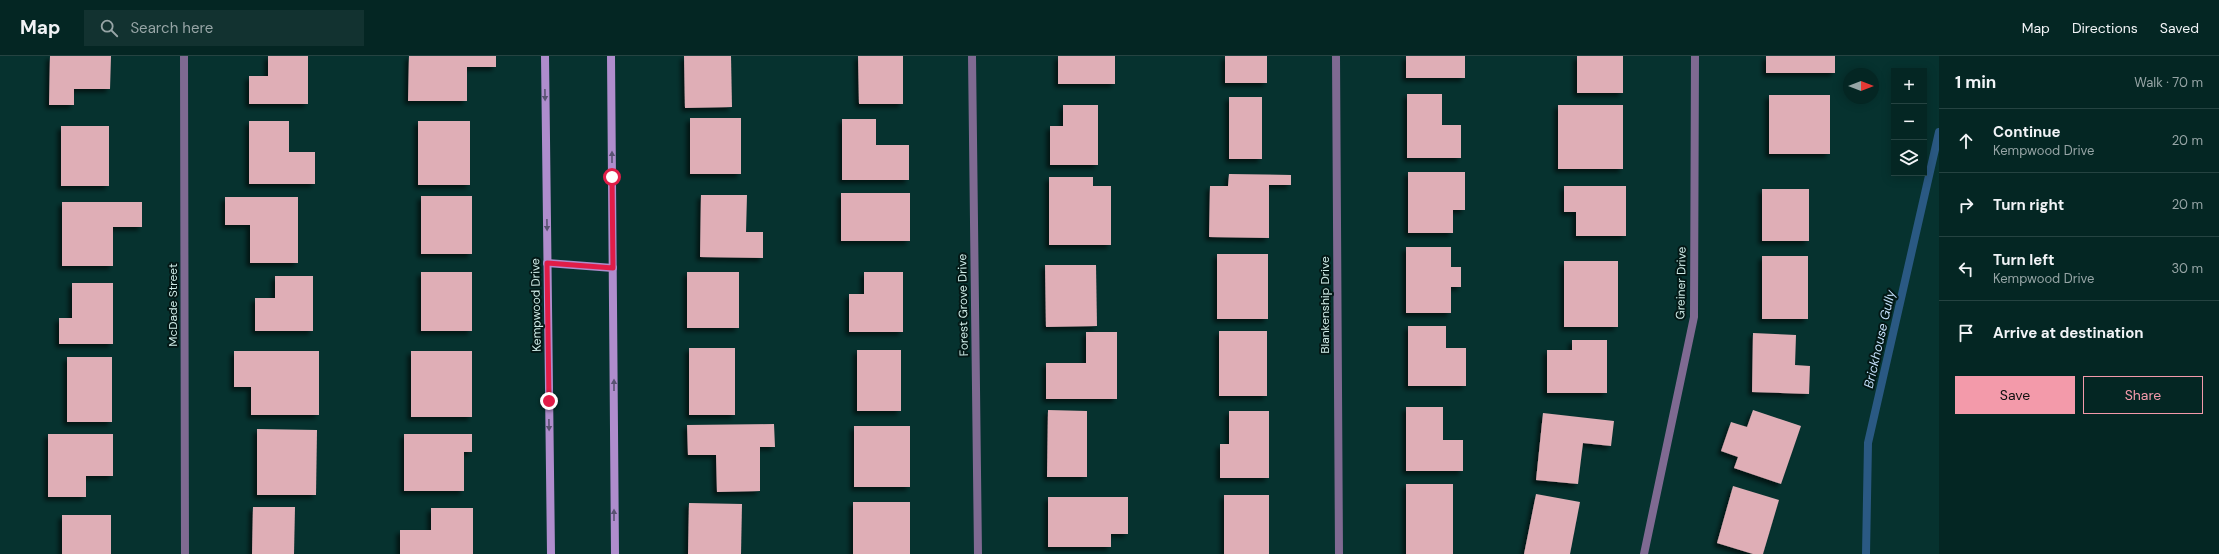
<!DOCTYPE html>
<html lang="en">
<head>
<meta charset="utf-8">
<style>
	body { margin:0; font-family:"DM Sans",sans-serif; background:#123230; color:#f1f3f6 }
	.controls { position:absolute; right:12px; top:12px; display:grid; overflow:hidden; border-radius:0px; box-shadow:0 2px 10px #0003 }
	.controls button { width:36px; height:36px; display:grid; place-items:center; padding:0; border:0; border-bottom:1px solid #254341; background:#042623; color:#f1f3f6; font:20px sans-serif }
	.compass { position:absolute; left:1843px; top:12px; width:36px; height:36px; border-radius:50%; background:#042623; box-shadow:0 2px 10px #0003; rotate:90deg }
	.stop { position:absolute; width:12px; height:12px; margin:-9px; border:3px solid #e11d48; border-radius:50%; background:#fff }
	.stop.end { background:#e11d48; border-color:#fff; box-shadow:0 1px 4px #0008 }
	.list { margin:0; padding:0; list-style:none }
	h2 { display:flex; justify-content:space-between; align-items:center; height:52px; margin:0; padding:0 16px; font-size:17px }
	h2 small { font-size:13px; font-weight:400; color:#97a5a6 }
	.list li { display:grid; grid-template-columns:26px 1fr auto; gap:12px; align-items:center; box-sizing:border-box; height:64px; padding:0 16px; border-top:1px solid #254341 }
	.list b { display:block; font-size:15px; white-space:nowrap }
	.list p { margin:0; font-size:13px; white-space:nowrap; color:#97a5a6 }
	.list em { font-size:13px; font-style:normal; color:#97a5a6 }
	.actions { display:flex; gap:8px; padding:12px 16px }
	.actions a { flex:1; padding:9px 0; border:1px solid #f39aaa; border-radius:0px; text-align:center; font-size:14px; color:#f39aaa }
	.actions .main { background:#f39aaa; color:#111 }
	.icon { flex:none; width:22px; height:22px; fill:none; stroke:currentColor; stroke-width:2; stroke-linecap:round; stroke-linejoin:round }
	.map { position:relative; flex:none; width:1939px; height:498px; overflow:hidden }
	header { display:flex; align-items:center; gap:24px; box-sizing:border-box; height:56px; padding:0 20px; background:#042623; border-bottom:1px solid #254341 }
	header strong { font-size:19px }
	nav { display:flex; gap:22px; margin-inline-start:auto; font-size:14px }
	.search { width:280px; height:36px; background:#123230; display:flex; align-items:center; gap:10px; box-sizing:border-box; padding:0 14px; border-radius:0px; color:#97a5a6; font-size:15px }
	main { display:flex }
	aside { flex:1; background:#042623 }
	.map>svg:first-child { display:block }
</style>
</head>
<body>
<header>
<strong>Map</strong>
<div class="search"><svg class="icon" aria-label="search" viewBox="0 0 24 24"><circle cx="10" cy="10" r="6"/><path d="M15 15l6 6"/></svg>Search here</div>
<nav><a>Map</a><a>Directions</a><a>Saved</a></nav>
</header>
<main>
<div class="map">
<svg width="1939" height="498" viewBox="0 0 1939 498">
	<defs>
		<filter id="shadow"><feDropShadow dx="-3.5" dy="3.5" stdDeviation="2" flood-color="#0009"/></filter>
	</defs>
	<rect width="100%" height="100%" fill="#06322f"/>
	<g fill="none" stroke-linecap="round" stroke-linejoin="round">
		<!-- stream -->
		<path stroke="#2a5983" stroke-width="8" d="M1866 498 1868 387 1939 76"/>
	</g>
	<!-- building -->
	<g fill="#dfaeb6" filter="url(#shadow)">
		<path d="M50 0H111L110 33H74V49H49Z"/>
		<path d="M268 0H308V48H249V20H268Z"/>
		<path d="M409 0H496V11H467V45H408Z"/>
		<path d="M684 0H731L732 51 685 52Z"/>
		<path d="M858 0H903V48H859Z"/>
		<rect x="1058" y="0" width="57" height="28"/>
		<rect x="1225" y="0" width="42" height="27"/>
		<rect x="1406" y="0" width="59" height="22"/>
		<rect x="1577" y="0" width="46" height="37"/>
		<rect x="1766" y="0" width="69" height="17"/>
		<path d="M1407 38H1442V69H1461V102H1407Z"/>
		<rect x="1769" y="39" width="61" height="59"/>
		<rect x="1229" y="41" width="33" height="62"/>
		<path d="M1063 49H1098V109H1050V70H1063Z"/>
		<rect x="1558" y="49" width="65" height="64"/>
		<rect x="690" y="62" width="51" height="56"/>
		<path d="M842 63H876V89H909V124H842Z"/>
		<path d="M249 65H289V96H315V128H249Z"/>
		<rect x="418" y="65" width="52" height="64"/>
		<rect x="61" y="70" width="48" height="60"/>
		<path d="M1408 116H1465V154H1453V177H1408Z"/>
		<path d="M1229 118 1291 119V129H1269V182L1209 181 1210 130H1228Z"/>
		<path d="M1049 121H1093V130H1111V189H1049Z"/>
		<path d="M1564 130H1626V180H1576V156H1564Z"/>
		<rect x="1762" y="133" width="47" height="52"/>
		<rect x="841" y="137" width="69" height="48"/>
		<path d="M701 139H747L746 176H763V202L700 201Z"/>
		<rect x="421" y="140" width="51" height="58"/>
		<path d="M225 141H298V207H250V169H225Z"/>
		<path d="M62 146H142V171H113V210H62Z"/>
		<path d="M1406 191H1451V211H1461V231H1451V257H1406Z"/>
		<rect x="1217" y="198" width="51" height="65"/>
		<rect x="1762" y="200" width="46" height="63"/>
		<rect x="1564" y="205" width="54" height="66"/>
		<path d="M1045 209H1096L1097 270 1046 271Z"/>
		<rect x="421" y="216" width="51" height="59"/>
		<rect x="687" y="216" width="52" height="56"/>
		<path d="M864 216H903V276H849V238H864Z"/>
		<path d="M275 220H313V275H255V242H275Z"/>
		<path d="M72 227H113V288H59V262H72Z"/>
		<path d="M1408 270H1446V292H1466V330H1408Z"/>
		<rect x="1219" y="275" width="48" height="65"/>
		<path d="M1086 276H1117V343H1046V307H1086Z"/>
		<path d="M1753 277 1796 279 1795 309 1810 310 1809 338 1752 336Z"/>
		<path d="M1572 284H1607V337H1547V294H1572Z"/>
		<rect x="689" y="292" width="46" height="67"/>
		<rect x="857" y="294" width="44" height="61"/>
		<path d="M234 295H319V359H251V331H234Z"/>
		<rect x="411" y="295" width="61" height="66"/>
		<rect x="67" y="301" width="45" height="65"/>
		<path d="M1406 351H1443V384H1463V415H1406Z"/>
		<path d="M1048 354 1087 355V421H1047Z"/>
		<path d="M1753 354 1801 370 1781 428 1734 412 1738 401 1721 395 1731 366 1747 371Z"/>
		<path d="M1229 355H1269V422H1220V388H1229Z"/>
		<path d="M1543 357 1614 365 1611 390 1583 387 1578 428 1536 424Z"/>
		<path d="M774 368 775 391H760V435L717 436 716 399H688L687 369Z"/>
		<rect x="854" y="370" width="56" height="61"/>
		<path d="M257 373 317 374 316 439H257Z"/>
		<path d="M48 378H113V420H86V441H48Z"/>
		<path d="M404 378H472V396H464V435H404Z"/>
		<rect x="1406" y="428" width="47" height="70"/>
		<path d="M1733 430 1779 444 1763 498H1753L1717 487Z"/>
		<path d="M1536 438 1580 446 1570 498H1524Z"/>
		<rect x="1224" y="439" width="45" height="59"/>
		<path d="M1048 441H1128V478H1111V491H1048Z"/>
		<rect x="853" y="446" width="57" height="52"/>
		<path d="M689 447 742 448 741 498H688Z"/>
		<path d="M253 451H295L294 498H252Z"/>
		<path d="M431 452H473V498H400V474H431Z"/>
		<rect x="62" y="459" width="49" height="39"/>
	</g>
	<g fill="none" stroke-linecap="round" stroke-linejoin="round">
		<!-- street -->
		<g stroke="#7f6a92" stroke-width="8">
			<path d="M184 0 185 498"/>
			<path d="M972 0 978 498"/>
			<path d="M1336 0 1339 498"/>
			<path d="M1644 498 1694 261 1695 0"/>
		</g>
		<!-- secondary -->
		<g stroke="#af8dcd" stroke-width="8">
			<path d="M545 0 551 498"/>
			<path d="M611 0 615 498"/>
			<path d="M547 207 613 212"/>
		</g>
	</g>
	<!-- one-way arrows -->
	<defs><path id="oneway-solid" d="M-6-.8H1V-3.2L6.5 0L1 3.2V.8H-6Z"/></defs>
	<g fill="#595272">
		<use href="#oneway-solid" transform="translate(545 39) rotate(89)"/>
		<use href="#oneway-solid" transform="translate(612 101) rotate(-90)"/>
		<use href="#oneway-solid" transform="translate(547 169) rotate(89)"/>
		<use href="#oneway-solid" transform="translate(614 329) rotate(-90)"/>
		<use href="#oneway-solid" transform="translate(549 369) rotate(89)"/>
		<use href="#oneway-solid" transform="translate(614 459) rotate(-90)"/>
	</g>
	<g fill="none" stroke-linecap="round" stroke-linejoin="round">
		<!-- route -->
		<path stroke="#e11d48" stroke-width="5" d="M549 345 547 207 613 212 612 121"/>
	</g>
	<g text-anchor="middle" stroke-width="4" stroke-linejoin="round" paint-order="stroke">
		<!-- street labels -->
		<g font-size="12" fill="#d1ede9" stroke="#031816">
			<text transform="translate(1681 227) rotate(-89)" y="4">Greiner Drive</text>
			<text transform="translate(173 249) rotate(-90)" y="4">McDade Street</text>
			<text transform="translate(536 249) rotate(-91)" y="4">Kempwood Drive</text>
			<text transform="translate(963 249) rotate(-91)" y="4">Forest Grove Drive</text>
			<text transform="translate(1325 249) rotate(-90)" y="4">Blankenship Drive</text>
		</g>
		<!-- water labels -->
		<g font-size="13" font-style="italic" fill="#c4dffa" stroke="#031816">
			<text transform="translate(1879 283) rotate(-77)" y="5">Brickhouse Gully</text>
		</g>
	</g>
</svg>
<div class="controls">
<button>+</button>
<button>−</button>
<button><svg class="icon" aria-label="layers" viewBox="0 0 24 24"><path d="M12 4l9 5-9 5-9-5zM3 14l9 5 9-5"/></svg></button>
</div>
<svg class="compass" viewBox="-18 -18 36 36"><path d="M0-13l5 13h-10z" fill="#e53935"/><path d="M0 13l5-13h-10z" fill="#97a5a6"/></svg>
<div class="stop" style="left:612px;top:121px"></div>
<div class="stop end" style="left:549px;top:345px"></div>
</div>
<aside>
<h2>1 min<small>Walk · 70 m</small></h2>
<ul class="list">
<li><svg class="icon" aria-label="ahead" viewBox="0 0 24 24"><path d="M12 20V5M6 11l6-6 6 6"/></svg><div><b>Continue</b><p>Kempwood Drive</p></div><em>20 m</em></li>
<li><svg class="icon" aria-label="right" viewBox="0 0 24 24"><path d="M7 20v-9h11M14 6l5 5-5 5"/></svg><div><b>Turn right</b></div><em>20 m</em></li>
<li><svg class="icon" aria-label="left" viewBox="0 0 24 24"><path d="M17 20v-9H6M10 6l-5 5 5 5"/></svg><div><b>Turn left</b><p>Kempwood Drive</p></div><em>30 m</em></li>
<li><svg class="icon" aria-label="arrive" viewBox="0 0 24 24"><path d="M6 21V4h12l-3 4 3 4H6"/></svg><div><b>Arrive at destination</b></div></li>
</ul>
<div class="actions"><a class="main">Save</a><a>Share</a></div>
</aside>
</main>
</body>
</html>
